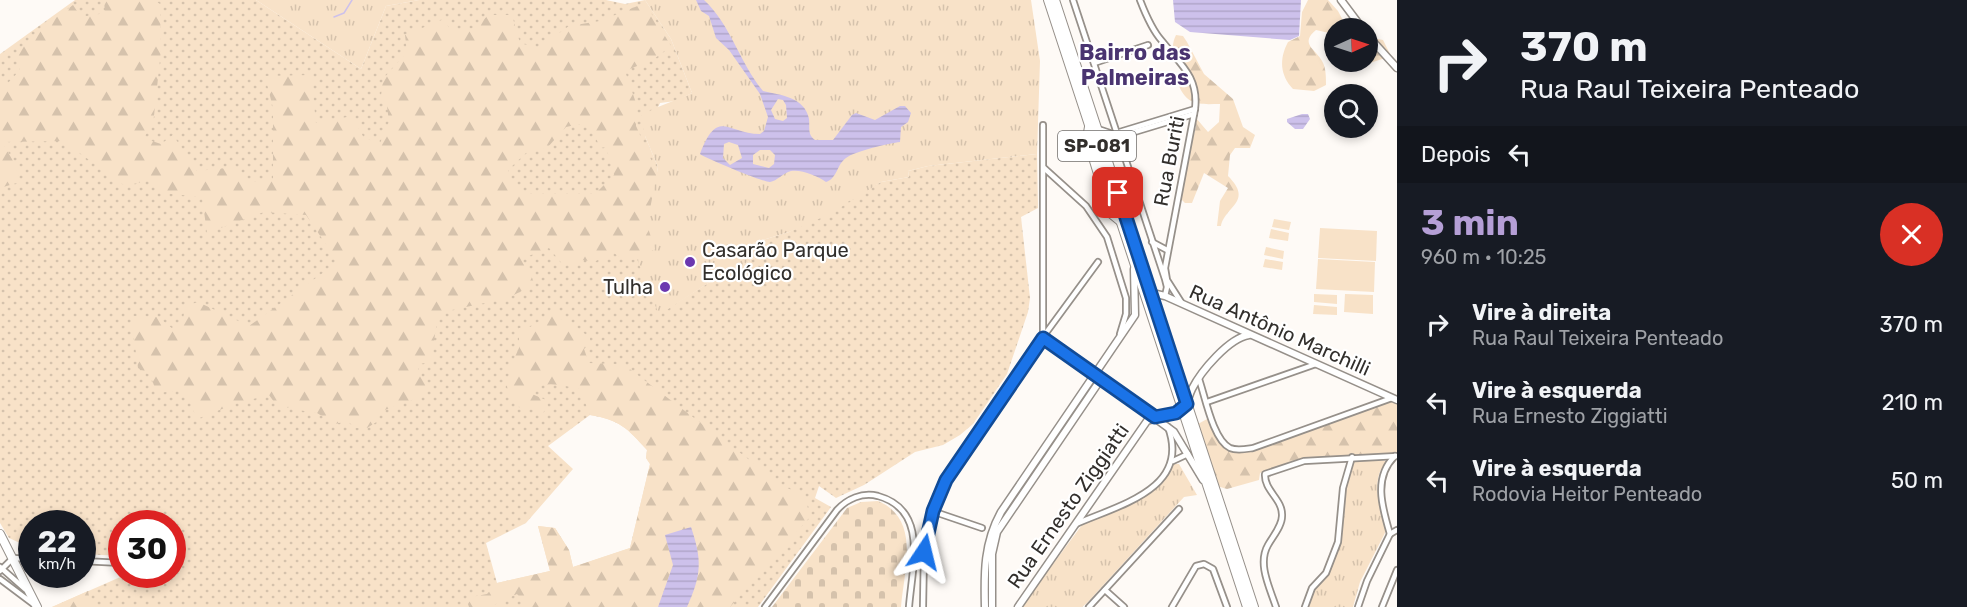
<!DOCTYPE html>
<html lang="pt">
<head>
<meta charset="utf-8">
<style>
  :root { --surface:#171b24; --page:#242831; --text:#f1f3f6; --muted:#9ea1a6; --accent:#b59fd6 }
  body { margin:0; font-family:Rubik,sans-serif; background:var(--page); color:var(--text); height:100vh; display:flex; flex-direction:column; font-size:22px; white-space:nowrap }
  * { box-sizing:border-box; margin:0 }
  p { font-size:20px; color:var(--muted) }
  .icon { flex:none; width:33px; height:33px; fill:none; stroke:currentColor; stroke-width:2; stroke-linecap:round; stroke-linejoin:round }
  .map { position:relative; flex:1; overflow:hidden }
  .sheet { display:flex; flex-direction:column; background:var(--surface); width:570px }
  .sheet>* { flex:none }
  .hud { background:#171b24; color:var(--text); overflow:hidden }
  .needle { width:39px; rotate:87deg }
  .fabs { position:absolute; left:1324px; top:18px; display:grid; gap:12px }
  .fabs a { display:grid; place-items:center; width:54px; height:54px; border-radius:50%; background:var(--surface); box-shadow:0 3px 9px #0003; font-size:30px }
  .speed { position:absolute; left:18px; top:510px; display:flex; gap:12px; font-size:30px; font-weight:700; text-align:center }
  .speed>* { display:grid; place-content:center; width:78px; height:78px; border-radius:50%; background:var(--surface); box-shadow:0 3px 9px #0003; line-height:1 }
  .speed small { font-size:15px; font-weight:400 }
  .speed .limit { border:9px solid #d22; background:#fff; color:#111 }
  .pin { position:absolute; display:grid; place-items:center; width:51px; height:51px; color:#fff; margin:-26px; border-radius:12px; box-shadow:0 3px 9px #0006 }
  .me { position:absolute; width:66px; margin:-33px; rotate:10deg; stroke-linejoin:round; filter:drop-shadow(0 0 4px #0008) }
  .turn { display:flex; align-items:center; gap:21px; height:126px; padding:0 24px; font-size:27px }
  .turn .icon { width:78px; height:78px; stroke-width:2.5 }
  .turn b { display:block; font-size:42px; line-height:51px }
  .then { display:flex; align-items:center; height:57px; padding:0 24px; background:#0003; gap:12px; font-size:22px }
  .round { display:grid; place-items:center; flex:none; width:63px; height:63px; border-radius:32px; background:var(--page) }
  .overview { display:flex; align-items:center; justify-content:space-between; height:102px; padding:0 24px }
  h1 { font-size:36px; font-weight:700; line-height:45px; color:var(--accent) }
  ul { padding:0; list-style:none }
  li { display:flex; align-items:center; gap:18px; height:78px; padding:0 24px }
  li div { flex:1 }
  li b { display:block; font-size:22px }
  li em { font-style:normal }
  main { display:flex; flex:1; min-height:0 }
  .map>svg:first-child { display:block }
</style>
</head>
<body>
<main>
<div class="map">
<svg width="1397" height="607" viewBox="0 0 1397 607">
  <defs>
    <pattern id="grass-dots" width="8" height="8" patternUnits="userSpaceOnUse" patternTransform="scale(1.5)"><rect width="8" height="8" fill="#f8e2c8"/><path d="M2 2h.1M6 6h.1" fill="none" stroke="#d5c2ac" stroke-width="1.8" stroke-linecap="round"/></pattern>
    <pattern id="forest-firs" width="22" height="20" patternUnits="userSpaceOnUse" patternTransform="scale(1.5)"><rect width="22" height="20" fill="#f8e2c8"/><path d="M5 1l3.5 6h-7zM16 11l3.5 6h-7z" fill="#d5c2ac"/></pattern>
    <pattern id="cemetery-stones" width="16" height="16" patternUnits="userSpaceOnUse" patternTransform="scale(1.5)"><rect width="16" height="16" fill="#f8e2c8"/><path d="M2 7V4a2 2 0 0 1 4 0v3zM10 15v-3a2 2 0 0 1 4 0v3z" fill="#d5c2ac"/></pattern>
    <pattern id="park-tufts" width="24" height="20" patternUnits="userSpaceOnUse" patternTransform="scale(1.5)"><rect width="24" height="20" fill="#f8e2c8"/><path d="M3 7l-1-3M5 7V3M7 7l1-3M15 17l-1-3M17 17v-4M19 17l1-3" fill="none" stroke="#d5c2ac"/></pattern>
    <pattern id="water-rules" width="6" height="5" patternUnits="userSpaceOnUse" patternTransform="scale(1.5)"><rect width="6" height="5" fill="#cdc1eb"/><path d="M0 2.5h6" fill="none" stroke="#b0a6ca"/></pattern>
  </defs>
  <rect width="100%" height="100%" fill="#fefaf6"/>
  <!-- grass -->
  <path fill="url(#grass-dots)" fill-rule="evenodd" d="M75 0H256L361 69 386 6 419 0H606L625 4 645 0 671 39 692 93 676 101 660 103 645 136 658 167 647 225 655 249 659 314 713 280 757 257 753 243 789 232 881 182 909 177 908 171 928 166 1037 154 1038 208 1021 217 1030 298 1028 312 1007 374 973 424 960 435 943 445 915 452 864 485 836 498 819 486 815 498 831 507 758 607H52L125 575 172 574V524H122L121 556 83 554 82 524H32L31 548 9 538 0 523V54ZM590 415C620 420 627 428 647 450L646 458 650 464 630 548 573 567 569 550 555 528 538 526 550 571 497 583 486 543 526 523 573 469 548 446Z"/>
  <!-- forest -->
  <g fill="url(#forest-firs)" fill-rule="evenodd">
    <path d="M104 0H154L160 4 161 50 153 125 143 138 161 144 173 135 197 171 236 167 250 182 273 180V108L265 76 311 75 316 123 352 116 364 138 380 143 389 122 387 106 381 96 383 79 407 52 405 35 444 19 451 31 476 28 488 15H512L520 43 538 48 569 26 600 21 645 3 671 46 654 59 625 71 636 103V126L658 175 655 249 637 259 624 261 613 252 594 262 583 260 564 266 549 248 521 259 535 284 508 298 438 313 432 356 429 362 420 364 418 369 422 378 426 381 427 389 418 398 379 412 378 421 367 428H356L347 421 335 424 317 413 298 410 293 406 280 410 269 395 237 403 197 419 185 390 157 393 150 375 138 368 131 316 158 317 173 329 183 320 185 306 198 302 249 326 338 262 306 215 264 212 207 233 202 197 162 193 150 180 125 186 63 141 2 142 15 163 20 182 0 188V83L7 84 20 70 16 53 38 31 73 5 81 17 105 13ZM580 124 592 128 600 148 606 147 614 175 595 194H525L513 183 508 170 526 153 547 148 566 127Z"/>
    <path d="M1308 0H1328L1338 11 1347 28H1335V47L1329 33 1316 30C1299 44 1316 49 1322 61 1326 67 1326 77 1326 85L1314 91 1293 89C1280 75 1279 59 1288 42L1300 36 1302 12Z"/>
    <path d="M1176 35 1183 36 1187 42 1204 74 1233 99 1243 127 1255 135 1250 148H1235L1230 155 1228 176C1254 202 1225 206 1221 226H1217L1220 201 1228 188 1204 173 1192 203H1185L1179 197 1196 126V118L1208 132 1219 122 1220 104C1202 104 1188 107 1179 86L1186 78C1177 64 1168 51 1176 35Z"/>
    <path d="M1368 37 1383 40 1391 56 1370 63 1352 62H1368Z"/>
    <path d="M559 309 560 319 569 321 590 338V344L584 349 589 363 615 364 627 367 785 487 805 496 810 517 730 607H687L695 590 665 535 673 565 658 607H528L517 594 490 607H469L466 598 487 594 497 583 550 571 538 526 555 528 569 550 573 567 630 548 650 464 646 458 647 450C627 428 620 420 590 415L580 389C565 386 547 380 533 389L532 394 546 400 548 407 541 415 535 410 518 407 507 387 510 368 519 348V328L530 327Z"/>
    <path d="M1392 401 1397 404V453L1303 458 1260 473 1259 480 1227 489 1217 486 1198 424 1207 419C1220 444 1221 454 1252 451Z"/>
    <path d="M88 591 91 607H52Z"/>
  </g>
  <!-- cemetery -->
  <path fill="url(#cemetery-stones)" d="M878 501C921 519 904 570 901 607H772L847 508 861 502Z"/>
  <!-- park -->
  <g fill="url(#park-tufts)">
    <path d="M256 0H419L386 6 361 69Z"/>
    <path d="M645 0H1031L1040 61 1037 154 928 166 908 171 909 177 881 182 830 214 789 232 753 243 757 257 713 280 659 315 637 259 655 249 647 225 658 167 645 136 641 116C658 105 674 102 692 93L671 39Z"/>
    <path d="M1354 459 1387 461C1369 479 1381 510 1386 531L1360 582 1353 607H1306L1313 588 1326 574 1339 543 1345 486Z"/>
    <path d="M1174 464H1179L1197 495 1184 497 1087 603 1082 607H1021L1082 525 1158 487Z"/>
  </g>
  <!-- pitch -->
  <g fill="#f8e2c8">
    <path d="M1274 219 1291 222 1289 230 1272 227Z"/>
    <path d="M1320 228 1377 231 1376 261 1318 258Z"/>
    <path d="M1271 229 1289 233 1288 241 1269 238Z"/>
    <path d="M1266 247 1284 251 1283 259 1264 255Z"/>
    <path d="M1265 259 1283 262 1282 270 1263 267Z"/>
    <path d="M1318 259 1375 262 1374 292 1316 289Z"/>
    <path d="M1314 294 1337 295V304L1314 302Z"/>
    <path d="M1345 294 1373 295V314L1344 312Z"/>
    <path d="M1314 305 1337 307V315L1313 314Z"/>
  </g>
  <!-- water -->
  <g fill="url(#water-rules)" fill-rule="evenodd">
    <path d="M696 0H704C731 25 739 62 763 91 780 95 805 97 809 119 810 127 807 134 815 140H833L852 115 856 113 875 120 900 106H905L911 113 908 122 901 127 900 142C890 143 855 151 846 158 837 164 837 179 826 182 818 176 801 169 791 171 783 173 777 181 770 182 765 183 703 157 700 154 718 107 727 134 760 134L764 131 768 117 760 94 729 50 716 38 709 16 701 11ZM778 99 783 100 786 105 787 118 783 121 775 119 771 110ZM729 142 738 145 742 158 730 165 723 158 724 144ZM760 150H770L775 155 774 164 769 168 753 164V155Z"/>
    <path d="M1173 0H1301L1299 36 1290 40 1190 32 1175 22Z"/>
    <path d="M1302 114H1308L1310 119 1303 129H1295L1287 122V119Z"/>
    <path d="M691 527C702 560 702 574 687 607H658L673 565 665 535Z"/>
  </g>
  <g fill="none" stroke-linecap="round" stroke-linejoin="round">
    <!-- stream -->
    <path stroke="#cdc1eb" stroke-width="1.5" d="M334 17 344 13 352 0"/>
    <defs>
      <g id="minor">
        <path d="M1073 0 1165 279 1167 287 1165 296"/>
        <path d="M1140 0C1145 13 1152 30 1162 41 1180 64 1199 77 1195 109L1165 268 1167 280 1181 302"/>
        <path d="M1094 63 1148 45"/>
        <path d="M1043 125V337L1096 375"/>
        <path d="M1098 129 1113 134 1195 109"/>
        <path d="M1106 152 1112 141 1118 137 1194 114"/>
        <path d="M1044 168 1086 206 1107 237 1126 298V314L1120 334"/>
        <path d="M1152 242 1167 250"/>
        <path d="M1199 379C1205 396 1213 440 1230 448 1237 451 1246 449 1253 448L1392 398"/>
        <path d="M1207 402 1316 364"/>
        <path d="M1173 461 1188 454"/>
        <path d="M932 511 982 528"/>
        <path d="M1076 524C1119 505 1191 489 1168 427"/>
        <path d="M1390 534C1382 507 1373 477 1395 456"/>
        <path d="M82 561 122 563"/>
        <path d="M0 567 25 589"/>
        <path d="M0 571 13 558 32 559"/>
        <path d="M0 579 36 606"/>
        <path d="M1105 590 1124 607"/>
        <path d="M765 607 837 510C847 499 862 492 878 496 929 510 912 567 909 607"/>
        <path d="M923 607 924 552 928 528 939 495 1043 337 1098 262"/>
        <path d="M1089 607 1179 509"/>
        <path d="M1172 607 1196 566 1204 564 1213 569 1227 607"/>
        <path d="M1276 607C1270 588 1257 564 1268 545 1273 536 1282 526 1282 516 1283 499 1264 491 1265 474L1304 461 1397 456"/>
        <path d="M1305 607 1312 588 1326 573 1338 542 1343 488 1352 457"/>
        <path d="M1358 607 1367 581 1390 534 1397 530"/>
        <path d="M1382 607 1397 570"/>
      </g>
      <g id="tertiary">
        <path d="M1341 0 1362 28"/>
        <path d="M1368 36 1397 68"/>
        <path d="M1148 292 1165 296 1397 400"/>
        <path d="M1099 377 1174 432 1203 480"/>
        <path d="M985 607C984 572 984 543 1001 512L1135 315 1134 269"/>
        <path d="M992 607V554L997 532 1101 379"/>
        <path d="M1018 607 1147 421 1182 410C1188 404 1188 397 1192 389 1201 371 1229 338 1249 335"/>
      </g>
      <g id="primary">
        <path d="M1048 0 1247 607"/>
        <path d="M1055 0 1254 607"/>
        <path d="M1089 127 1087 138 1110 213 1121 222"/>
        <path d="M0 534 37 607"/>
      </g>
    </defs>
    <!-- minor casing -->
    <use href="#minor" stroke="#96908a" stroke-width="8"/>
    <!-- tertiary casing -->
    <use href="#tertiary" stroke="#96908a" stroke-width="9"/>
    <!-- primary casing -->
    <use href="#primary" stroke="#96908a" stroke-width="10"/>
    <!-- minor -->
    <use href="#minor" stroke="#fff" stroke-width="4.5"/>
    <!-- tertiary -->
    <use href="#tertiary" stroke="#fff" stroke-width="6"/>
    <!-- primary -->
    <use href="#primary" stroke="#fff" stroke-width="8"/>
  </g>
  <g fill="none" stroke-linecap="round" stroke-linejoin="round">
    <defs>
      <path id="route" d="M924 552 933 511 946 480 1043 338 1155 417 1176 413 1187 404 1118 193"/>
    </defs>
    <!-- route casing -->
    <use href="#route" stroke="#114b97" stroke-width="15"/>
    <!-- route -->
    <use href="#route" stroke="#1a73e8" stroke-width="10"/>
  </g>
  <!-- markers -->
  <g fill="#6b38b0" stroke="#fff" stroke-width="2">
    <circle cx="690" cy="262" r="6"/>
    <circle cx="665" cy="287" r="6"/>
  </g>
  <g text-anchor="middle" stroke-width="4.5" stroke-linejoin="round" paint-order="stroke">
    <!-- shield labels -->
    <rect fill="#fff" stroke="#706d6b" stroke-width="1.5" x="1058" y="131" width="78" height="30" rx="4.5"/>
    <g font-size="18" font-weight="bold" fill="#322f2c">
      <text x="1097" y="152">SP-081</text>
    </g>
    <!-- street labels -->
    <g font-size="20" fill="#322f2c" stroke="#fff">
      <text transform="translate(1169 161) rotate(-79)" y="7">Rua Buriti</text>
      <text transform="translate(1280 330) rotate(24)" y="7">Rua Antônio Marchilli</text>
      <text transform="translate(1068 506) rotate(-55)" y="7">Rua Ernesto Ziggiatti</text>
    </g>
    <!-- poi labels -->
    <g font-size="20" fill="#322f2c" stroke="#fff" text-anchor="start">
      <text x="702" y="257">Casarão Parque<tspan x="702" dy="23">Ecológico</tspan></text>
      <text x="653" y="294" text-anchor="end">Tulha</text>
    </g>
    <!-- quarter labels -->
    <g font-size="22" font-weight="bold" fill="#4a3470" stroke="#fff">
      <text x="1135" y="60">Bairro das<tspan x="1135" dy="25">Palmeiras</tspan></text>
    </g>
  </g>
</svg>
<div class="fabs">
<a><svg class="needle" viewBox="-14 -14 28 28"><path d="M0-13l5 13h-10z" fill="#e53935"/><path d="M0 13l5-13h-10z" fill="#9ea1a6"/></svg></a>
<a><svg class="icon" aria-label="search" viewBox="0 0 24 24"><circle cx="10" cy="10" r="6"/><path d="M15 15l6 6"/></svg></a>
</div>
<div class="speed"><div>22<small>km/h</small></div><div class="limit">30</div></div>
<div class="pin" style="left:1118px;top:193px;background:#d93025"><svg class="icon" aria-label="arrive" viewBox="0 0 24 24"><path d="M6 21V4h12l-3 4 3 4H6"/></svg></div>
<svg class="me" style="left:924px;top:552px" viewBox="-20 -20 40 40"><path d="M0-17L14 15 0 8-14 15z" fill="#1a73e8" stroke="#fff" stroke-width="4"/></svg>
</div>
<section class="sheet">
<div class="hud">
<div class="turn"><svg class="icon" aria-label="right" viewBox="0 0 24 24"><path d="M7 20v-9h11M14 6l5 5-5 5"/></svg><div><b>370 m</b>Rua Raul Teixeira Penteado</div></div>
<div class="then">Depois<svg class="icon" aria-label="left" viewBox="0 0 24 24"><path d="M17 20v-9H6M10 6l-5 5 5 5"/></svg></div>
</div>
<div class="overview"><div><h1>3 min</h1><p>960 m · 10:25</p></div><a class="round" style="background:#d93025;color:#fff"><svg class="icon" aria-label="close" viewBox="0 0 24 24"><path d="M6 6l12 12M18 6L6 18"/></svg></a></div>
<ul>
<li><svg class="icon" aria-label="right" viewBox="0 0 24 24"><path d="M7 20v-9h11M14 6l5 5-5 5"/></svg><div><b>Vire à direita</b><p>Rua Raul Teixeira Penteado</p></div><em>370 m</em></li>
<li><svg class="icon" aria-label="left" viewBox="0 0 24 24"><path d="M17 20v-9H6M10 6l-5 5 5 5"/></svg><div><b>Vire à esquerda</b><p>Rua Ernesto Ziggiatti</p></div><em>210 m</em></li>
<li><svg class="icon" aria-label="left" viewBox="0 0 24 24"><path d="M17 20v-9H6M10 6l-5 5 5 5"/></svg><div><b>Vire à esquerda</b><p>Rodovia Heitor Penteado</p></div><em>50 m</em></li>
</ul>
</section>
</main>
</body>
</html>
